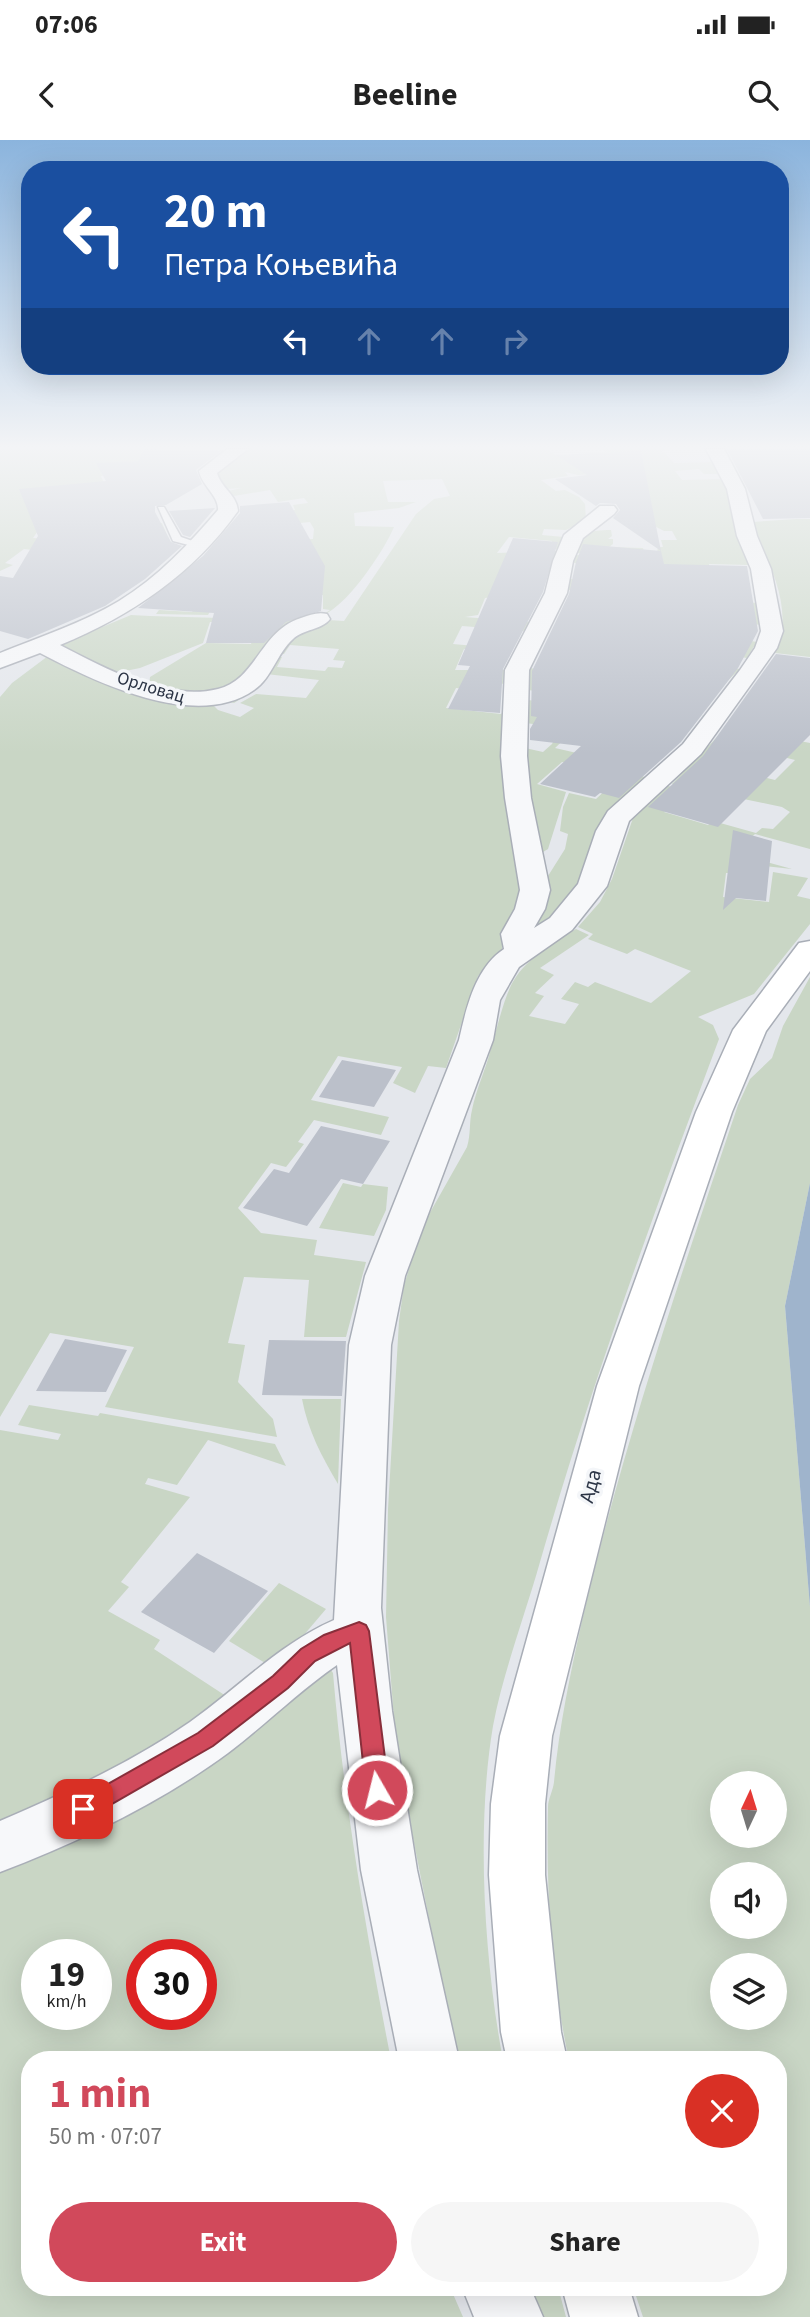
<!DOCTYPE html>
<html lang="en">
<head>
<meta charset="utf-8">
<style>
  :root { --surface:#fff; --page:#f6f6f6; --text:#222; --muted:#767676; --accent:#d1495b }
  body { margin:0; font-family:"Source Sans 3",sans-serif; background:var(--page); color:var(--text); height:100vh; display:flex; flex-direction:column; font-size:26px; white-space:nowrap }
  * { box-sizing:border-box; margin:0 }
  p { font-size:23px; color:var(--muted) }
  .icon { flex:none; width:38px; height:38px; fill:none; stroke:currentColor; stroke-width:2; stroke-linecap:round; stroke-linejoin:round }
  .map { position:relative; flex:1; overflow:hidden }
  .sheet { position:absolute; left:21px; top:1911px; width:766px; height:245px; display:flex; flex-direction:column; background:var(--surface); border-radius:28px; box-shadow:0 7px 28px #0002 }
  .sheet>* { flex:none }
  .top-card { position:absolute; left:21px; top:21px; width:768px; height:214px; border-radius:28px; box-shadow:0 7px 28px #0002; background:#1a4fa0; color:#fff; overflow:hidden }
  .needle { width:46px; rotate:4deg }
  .fabs { position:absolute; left:710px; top:1631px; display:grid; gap:14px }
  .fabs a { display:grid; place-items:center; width:77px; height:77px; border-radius:50%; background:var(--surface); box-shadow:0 7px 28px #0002; font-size:35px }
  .speed { position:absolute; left:21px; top:1799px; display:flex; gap:14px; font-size:35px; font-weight:700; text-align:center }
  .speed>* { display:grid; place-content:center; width:91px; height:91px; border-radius:50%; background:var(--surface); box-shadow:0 7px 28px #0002; line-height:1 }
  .speed small { font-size:18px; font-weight:400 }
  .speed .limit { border:10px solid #d22; background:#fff; color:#111 }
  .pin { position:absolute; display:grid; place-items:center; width:60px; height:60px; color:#fff; margin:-30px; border-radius:14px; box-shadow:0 4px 10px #0006 }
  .me { position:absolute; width:77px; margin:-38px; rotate:352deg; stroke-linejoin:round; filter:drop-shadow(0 0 5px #0008) }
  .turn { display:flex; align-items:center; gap:24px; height:147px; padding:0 28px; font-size:32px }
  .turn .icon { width:91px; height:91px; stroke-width:2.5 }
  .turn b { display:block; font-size:49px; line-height:60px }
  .lanes { display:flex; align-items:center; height:66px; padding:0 28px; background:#0003; justify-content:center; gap:35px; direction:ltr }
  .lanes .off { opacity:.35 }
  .round { display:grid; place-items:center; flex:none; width:74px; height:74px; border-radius:37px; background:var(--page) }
  .head { display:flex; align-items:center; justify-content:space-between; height:119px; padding:0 28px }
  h1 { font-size:42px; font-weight:700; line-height:52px; color:var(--accent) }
  .cta { display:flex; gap:14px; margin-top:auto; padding:14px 28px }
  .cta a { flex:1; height:80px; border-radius:42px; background:var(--accent); color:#fff; font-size:28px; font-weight:700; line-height:80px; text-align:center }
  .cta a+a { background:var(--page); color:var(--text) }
  .status { display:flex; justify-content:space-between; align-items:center; height:49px; padding:0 35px; background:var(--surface); direction:ltr }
  .status svg { height:19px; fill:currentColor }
  header { display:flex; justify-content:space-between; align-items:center; height:91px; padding:0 28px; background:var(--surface); font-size:32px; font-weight:700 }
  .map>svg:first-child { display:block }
</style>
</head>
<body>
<div class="status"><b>07:06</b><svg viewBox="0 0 49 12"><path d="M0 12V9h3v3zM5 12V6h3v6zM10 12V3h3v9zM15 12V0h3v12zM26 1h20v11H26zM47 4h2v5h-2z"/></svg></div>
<header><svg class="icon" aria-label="back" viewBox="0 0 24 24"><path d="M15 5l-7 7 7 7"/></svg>Beeline<svg class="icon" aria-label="search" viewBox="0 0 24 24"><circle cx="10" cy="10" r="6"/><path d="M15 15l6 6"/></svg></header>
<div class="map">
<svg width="810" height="2177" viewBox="0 0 810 2177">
  <rect width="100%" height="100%" fill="#e4e7ec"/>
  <!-- green -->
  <g fill="#c9d6c5" fill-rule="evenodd">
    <path d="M0 309H144L142 315 197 327 195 335 157 320 124 322 128 333 101 336 105 346 155 372 42 385 33 398C76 402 119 385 162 383L167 395 151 394 70 414 24 409 5 423 13 425 0 431Z"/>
    <path d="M248 309H545C562 320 587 326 606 312L601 309H672L663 311 674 323 716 322 722 334H704L699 329 675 331 682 340 724 339 736 391 749 425 709 424 716 461 758 463 761 485 715 479 704 493 757 502 747 518 721 514 663 517 740 529 721 547 659 566 705 576 528 550 529 528 552 531 595 451 566 450 568 439 628 440 572 422 574 415 652 416 573 413C583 393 588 390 611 390L612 396 608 399H613V404L609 407 643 408 645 413H657L658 407H663L661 400H677L672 391H664L641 379 625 332 578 335 565 332 568 336 541 340 556 351 565 350 579 357 585 364 586 380 566 390 544 389 542 395 564 397 558 409 550 408 552 401 509 397 497 413 558 411 556 415 525 414 493 457 485 458 478 475 465 477 529 482 525 491 462 486 453 504 486 507 485 510 464 509 455 530H507V544L487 543 485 551 456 548 446 568 501 574 506 570 524 748 502 801V810L478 836 446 928 428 926 415 953 393 943 402 927 338 916 311 960 389 977 381 995 314 980 298 1002 304 1004 286 1027 271 1023 238 1068 261 1093 317 1100 314 1115 366 1122 346 1197H304L309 1140 244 1137 228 1203 245 1205 238 1242 273 1279 277 1297 105 1267 134 1207 50 1193 0 1277V557L12 543 48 516 185 562 214 566 218 570 240 577 254 568 240 563 256 554 306 558 319 540 266 534 253 551 234 563 227 561 275 516 282 517 277 527 325 531 328 527 342 528 345 521 333 520 339 509 290 505 284 514H277L292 494 328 480 344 481 416 374 434 359 450 356 442 339 383 341 388 362H416L399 368 354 373 355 386 394 387C384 411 346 468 321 476L330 470 323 469V455H279L212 468 208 475 156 474 159 470 192 472 208 451 283 400 313 399 314 389 310 382 280 385 238 375 295 370 293 365 308 363 304 358 278 362 270 350 234 356 228 351 242 348 226 349 214 332Z"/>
    <path d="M796 379H810V517L775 513C796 468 768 425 753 382Z"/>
    <path d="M131 475 150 476 259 479 258 482H210L203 503 140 528 120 532 105 529 59 505Z"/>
    <path d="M286 478 306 479 246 538 203 556 149 546 150 537 206 503 251 504 256 485H283Z"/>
    <path d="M527 560 549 562 574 590 555 608 590 616 579 626 562 622 537 644 566 652 548 709 543 712 530 659 525 608 543 612 552 604 561 588 526 583Z"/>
    <path d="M721 593 718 626 775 640 795 620 744 607 780 597 810 603V709L755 694 733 713 792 729 735 723 733 733H726L723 757 769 762 773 732 808 738 797 756 810 759V784L754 854 698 877 713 885 719 899C654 1072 591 1245 540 1422 525 1475 503 1533 493 1586 476 1687 484 1819 503 1920H457L397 1617 386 1477 388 1369 399 1181 404 1145 423 1085 467 1007C471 994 469 982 472 970 476 950 485 931 490 912 512 836 506 833 576 789L589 795 540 828 554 835 535 853 544 856 529 876 565 884 579 864 561 859 575 842 588 847 595 842 651 863 691 831 635 809 627 814 588 799 593 794 578 787 600 762 612 739 633 678 668 646 689 651 664 672 708 685 713 681 756 693 762 688 773 689 790 672 782 667 672 644Z"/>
    <path d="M625 632 645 637 603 678 580 741 551 776 533 788 546 757 548 736 565 709 568 694 560 691 563 667 569 653 596 659Z"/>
    <path d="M810 837V1043L785 1166 810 1467V2177H643L633 2147H779V1920H569C551 1838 546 1751 548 1667 548 1659 553 1651 554 1642 559 1587 570 1535 582 1481 623 1305 681 1135 738 965L750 939 772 918 783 886ZM723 1643H775V1696H723ZM723 1734H775V1787H723ZM723 1825H775V1878H723Z"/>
    <path d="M343 1043 361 1047 363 1044 388 1047 386 1070 374 1096 319 1088Z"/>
    <path d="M302 1259H341L338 1344C322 1317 308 1291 302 1259Z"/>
    <path d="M29 1265 98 1276 100 1273 275 1304 286 1326 208 1300 177 1345 148 1338 145 1344 190 1357 121 1442 129 1447 108 1471 160 1500 154 1509 226 1556V1565L0 1693V1290L58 1300 61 1294 18 1285Z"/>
    <path d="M279 1443 326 1469 275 1529 229 1501Z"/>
    <path d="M328 1526 333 1533C344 1663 366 1792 391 1920H30V2147H450L463 2177H0V1717ZM37 1815H96V1874H37ZM142 1815H201V1874H142Z"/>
    <path d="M529 2147H558L566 2177H543Z"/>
  </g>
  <!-- water -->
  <path fill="#9fb4cc" d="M810 1043V1467L785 1166Z"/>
  <!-- building -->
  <g fill="#bbc0ca">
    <path d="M145 309 221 311 196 330 202 344 166 365 155 366V372L171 402 182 406 145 439 105 466 28 499 0 491V436L13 438 38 396 19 349 106 341 96 323 138 321Z"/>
    <path d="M727 309H810V378L763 379Z"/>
    <path d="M641 311 661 411 613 378 620 370 616 364 600 363 596 366 555 339 587 335 556 315Z"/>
    <path d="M289 362 325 426 321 471 286 482 264 503H206L214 473 138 468 203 416 240 373V366Z"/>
    <path d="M215 368 190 397 183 395 169 371Z"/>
    <path d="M513 398 558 402 543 452 503 529 500 573 448 569 470 526 458 525Z"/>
    <path d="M583 404 661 411 664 424 747 426 758 491 738 528 681 602 619 658 600 653 595 657 540 644 581 606 530 600V589L537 577 531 576 532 531 569 454 576 422Z"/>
    <path d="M776 514 810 518V595L718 687 648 667 703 616Z"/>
    <path d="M733 690 772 701 766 761 736 758 723 770Z"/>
    <path d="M342 920 396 930 374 967 319 957Z"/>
    <path d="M321 986 390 1001 363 1044 341 1039 307 1086 243 1068 274 1029 289 1033Z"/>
    <path d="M65 1199 127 1210 106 1252 36 1251Z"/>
    <path d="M269 1200 346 1201 342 1256 262 1255Z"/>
    <path d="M197 1413 268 1451 214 1513 141 1472Z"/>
  </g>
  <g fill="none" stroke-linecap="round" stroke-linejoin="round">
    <defs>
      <path id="lane" d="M158 367H164L181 397 204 405V409L173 401Z"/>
      <g id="street">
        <path d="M227 309H248L217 333C221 348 237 355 238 371 193 434 131 476 60 505 104 528 167 562 218 549 257 539 260 491 301 478 310 475 317 472 327 474L330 479C322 490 303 489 293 499 277 513 272 538 254 550 196 591 95 542 40 513L0 528V513C40 497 82 483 119 461 158 437 189 404 218 370 219 356 202 346 199 331Z"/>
        <path d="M706 309H724L745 349 757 396 771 429 783 491 777 508 701 614 629 681 607 746 572 790 519 827 500 860 493 900 405 1136 391 1205 381 1468 392 1571 417 1730 459 1920H399L361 1730 337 1525C298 1552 265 1585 228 1613 160 1663 79 1702 0 1732V1681C65 1653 131 1623 190 1582 238 1548 279 1504 334 1480L349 1205 365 1136 459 900C466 869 475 828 504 809L501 794 515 769 520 750 505 658 501 616 505 530 545 453 553 421 564 395 600 366H614L617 370 614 374 583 398 573 421 567 453 529 530 527 616 531 658 550 750 545 769 534 788 550 778 578 744 596 691 608 671 683 604 740 530 755 508 761 491 751 429 737 396 727 349Z"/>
        <path d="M462 2147H530L543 2177H474Z"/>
      </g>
      <g id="secondary">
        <path d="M810 801V831L766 891 732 972 639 1246 552 1596 545 1664V1735L561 1892 567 1920H507L501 1892 489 1735 491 1664 500 1596 597 1246 696 972 733 890 799 803Z"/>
        <path d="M562 2147H629L638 2177H570Z"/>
      </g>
    </defs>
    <!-- lane casing -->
    <use href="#lane" stroke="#a9aeb7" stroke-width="3"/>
    <!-- street casing -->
    <use href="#street" stroke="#a9aeb7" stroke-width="3"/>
    <!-- secondary casing -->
    <use href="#secondary" stroke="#a9aeb7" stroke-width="3"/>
    <!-- lane -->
    <use href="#lane" fill="#f7f8fa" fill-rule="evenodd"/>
    <!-- street -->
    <use href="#street" fill="#f7f8fa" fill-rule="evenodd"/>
    <!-- secondary -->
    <use href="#secondary" fill="#fff" fill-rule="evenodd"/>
  </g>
  <!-- sky -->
  <linearGradient id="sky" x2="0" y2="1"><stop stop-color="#8bb4dd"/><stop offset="0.5" stop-color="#f3f4f6"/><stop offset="1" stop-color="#f3f4f6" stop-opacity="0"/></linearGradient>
  <rect width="810" height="614" fill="url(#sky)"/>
  <!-- route -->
  <path fill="#d1495b" stroke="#882f3b" stroke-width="2" d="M359 1482 366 1485 369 1491 389 1650 385 1657 377 1660 370 1657 366 1650 350 1503 315 1521 288 1548 213 1606 91 1676 83 1679 76 1676 72 1669 76 1662 198 1593 273 1536 301 1509 324 1495Z"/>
  <g text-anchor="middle" stroke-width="7" stroke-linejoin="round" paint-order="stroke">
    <!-- far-street labels -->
    <g font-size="18" fill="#2b3445" stroke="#f4f6f9">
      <text transform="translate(151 547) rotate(17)" y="6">Орловац</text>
    </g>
    <!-- street labels -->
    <g font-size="21" fill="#2b3445" stroke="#f4f6f9">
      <text transform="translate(590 1346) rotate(-75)" y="7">Ада</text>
    </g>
  </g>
</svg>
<div class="fabs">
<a><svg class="needle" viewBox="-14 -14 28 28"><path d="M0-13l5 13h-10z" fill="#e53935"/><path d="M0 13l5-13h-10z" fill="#767676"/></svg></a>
<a><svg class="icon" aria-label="sound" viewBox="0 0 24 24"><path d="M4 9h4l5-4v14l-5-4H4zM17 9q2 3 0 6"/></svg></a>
<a><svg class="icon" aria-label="layers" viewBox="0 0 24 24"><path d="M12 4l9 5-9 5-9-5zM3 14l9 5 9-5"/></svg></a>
</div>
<div class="speed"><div>19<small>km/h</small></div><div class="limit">30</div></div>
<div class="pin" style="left:83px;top:1669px;background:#d93025"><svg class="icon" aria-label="arrive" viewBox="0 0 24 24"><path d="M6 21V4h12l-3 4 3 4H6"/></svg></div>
<svg class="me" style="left:377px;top:1650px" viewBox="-20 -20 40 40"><circle r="17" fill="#d1495b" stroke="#fff" stroke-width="3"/><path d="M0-11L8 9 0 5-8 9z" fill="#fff"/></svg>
<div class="top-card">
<div class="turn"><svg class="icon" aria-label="left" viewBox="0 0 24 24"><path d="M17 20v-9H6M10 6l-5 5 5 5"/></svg><div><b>20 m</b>Петра Коњевића</div></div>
<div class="lanes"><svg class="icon" aria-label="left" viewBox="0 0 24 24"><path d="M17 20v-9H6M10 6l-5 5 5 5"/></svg><svg class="icon off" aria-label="ahead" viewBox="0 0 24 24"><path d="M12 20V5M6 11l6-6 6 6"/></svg><svg class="icon off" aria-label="ahead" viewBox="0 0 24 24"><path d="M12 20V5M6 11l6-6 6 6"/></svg><svg class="icon off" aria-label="right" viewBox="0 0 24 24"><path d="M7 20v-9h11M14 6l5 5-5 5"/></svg></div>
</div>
<section class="sheet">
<div class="head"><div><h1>1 min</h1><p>50 m · 07:07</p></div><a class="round" style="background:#d93025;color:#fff"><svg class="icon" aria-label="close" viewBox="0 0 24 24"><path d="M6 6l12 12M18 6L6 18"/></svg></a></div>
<div class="cta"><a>Exit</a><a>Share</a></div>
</section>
</div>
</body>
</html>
